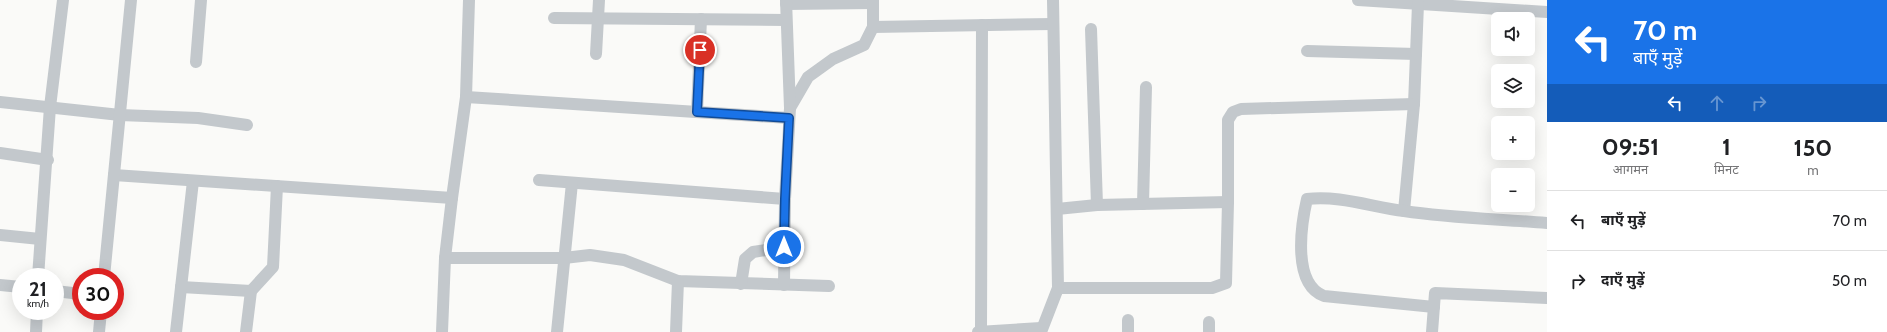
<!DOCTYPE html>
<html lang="hi">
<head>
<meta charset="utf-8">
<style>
  :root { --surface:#fff; --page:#f2f2f2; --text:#202124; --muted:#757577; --line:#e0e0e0 }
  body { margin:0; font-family:Cabin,"Noto Sans Devanagari",sans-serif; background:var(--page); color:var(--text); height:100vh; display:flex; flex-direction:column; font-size:15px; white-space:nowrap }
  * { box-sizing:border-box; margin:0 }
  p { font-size:13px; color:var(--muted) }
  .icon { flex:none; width:22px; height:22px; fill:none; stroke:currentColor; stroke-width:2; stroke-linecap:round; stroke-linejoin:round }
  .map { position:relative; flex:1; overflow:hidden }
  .panel { display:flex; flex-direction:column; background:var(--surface); width:340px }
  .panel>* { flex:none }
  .top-card { background:#1a73e8; color:#fff; overflow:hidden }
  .tools { position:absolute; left:1491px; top:12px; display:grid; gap:8px }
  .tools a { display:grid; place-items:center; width:44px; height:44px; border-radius:6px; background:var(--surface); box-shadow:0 4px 16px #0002; font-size:20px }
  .speed { position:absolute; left:12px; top:268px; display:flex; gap:8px; font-size:20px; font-weight:700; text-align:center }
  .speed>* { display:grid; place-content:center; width:52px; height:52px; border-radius:50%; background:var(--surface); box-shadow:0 4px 16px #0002; line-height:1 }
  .speed small { font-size:10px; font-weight:400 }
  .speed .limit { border:6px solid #d22; background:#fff; color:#111 }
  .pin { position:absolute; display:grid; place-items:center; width:34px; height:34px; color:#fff; margin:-17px; border:2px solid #fff; border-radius:50%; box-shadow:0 1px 4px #0007 }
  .me { position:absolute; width:44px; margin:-22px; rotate:0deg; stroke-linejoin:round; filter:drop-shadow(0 0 3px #0008) }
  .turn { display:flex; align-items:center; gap:14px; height:84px; padding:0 20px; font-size:18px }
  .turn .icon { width:52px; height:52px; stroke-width:2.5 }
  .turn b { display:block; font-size:28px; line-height:34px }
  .lanes { display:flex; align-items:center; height:38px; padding:0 20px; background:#0003; justify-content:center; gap:20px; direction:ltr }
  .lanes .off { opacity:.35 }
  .eta { display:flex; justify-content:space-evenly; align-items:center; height:68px; text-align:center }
  .eta b { font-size:24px; font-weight:700; line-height:28px }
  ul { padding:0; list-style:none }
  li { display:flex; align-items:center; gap:12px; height:60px; padding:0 20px; border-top:1px solid var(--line) }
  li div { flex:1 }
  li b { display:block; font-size:15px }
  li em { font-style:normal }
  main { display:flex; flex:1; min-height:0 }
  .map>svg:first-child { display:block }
</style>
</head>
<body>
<main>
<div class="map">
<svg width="1547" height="332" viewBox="0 0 1547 332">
  <rect width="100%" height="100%" fill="#fafaf8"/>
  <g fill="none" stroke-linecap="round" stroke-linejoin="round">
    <!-- minor -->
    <g stroke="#c3c8cc" stroke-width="12">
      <path d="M1358 0 1547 12"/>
      <path d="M786 4 873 3"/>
      <path d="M554 18 786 20"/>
      <path d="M873 27 1053 24"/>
      <path d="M1091 29 1097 205"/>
      <path d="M1307 51 1416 54"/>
      <path d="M596 54 599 0"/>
      <path d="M196 62 201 0"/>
      <path d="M466 97 789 118"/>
      <path d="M0 102 120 115 198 118 247 125"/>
      <path d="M790 108 808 77 833 59 864 45 873 27V0"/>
      <path d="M697 112 701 19"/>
      <path d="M0 153 48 160"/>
      <path d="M114 175 452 198"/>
      <path d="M539 180 785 199"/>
      <path d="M1143 204 1146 87"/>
      <path d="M1057 209 1097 205 1228 202"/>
      <path d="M1404 211 1414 104 1418 4"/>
      <path d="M0 235 40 239"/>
      <path d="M445 258H564L590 255 624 260 678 281 829 286"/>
      <path d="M38 277 50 107 63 0"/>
      <path d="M104 277 131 0"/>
      <path d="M741 284 745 259 753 252 784 247"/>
      <path d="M0 285 21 287"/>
      <path d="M784 285 785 199 790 108 786 0"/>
      <path d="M181 287 251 291"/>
      <path d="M1058 288H1212L1226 283 1228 202V120L1233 112 1241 109 1414 104"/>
      <path d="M55 291 81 294"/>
      <path d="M1434 307 1324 296C1292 284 1301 225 1307 199 1339 195 1372 207 1404 211 1451 218 1499 219 1547 223"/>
      <path d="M36 332 37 311"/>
      <path d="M99 332 101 311"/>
      <path d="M176 332 193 181"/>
      <path d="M246 332 251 291 273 267 277 186"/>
      <path d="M442 332 445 258 452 198 466 97 469 0"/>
      <path d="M557 332 572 183"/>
      <path d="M676 332 678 281"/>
      <path d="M978 332 1041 328"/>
      <path d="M981 332 982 25"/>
      <path d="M1041 332 1058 288 1053 0"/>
      <path d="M1128 332V320"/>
      <path d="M1209 332V322"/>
      <path d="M1432 332 1435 293 1547 298"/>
    </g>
  </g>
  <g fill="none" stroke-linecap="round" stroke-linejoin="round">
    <defs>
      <path id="route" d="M700 50 697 112 789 118 785 199 784 247"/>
    </defs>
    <!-- route casing -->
    <use href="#route" stroke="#114b97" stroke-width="10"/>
    <!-- route -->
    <use href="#route" stroke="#1a73e8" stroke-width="7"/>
  </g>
</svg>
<div class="tools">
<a><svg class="icon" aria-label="sound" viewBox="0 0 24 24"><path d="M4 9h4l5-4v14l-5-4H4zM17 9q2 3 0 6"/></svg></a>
<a><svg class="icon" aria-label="layers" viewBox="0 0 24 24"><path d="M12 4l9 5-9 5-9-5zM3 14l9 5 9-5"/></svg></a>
<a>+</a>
<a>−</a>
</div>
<div class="speed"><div>21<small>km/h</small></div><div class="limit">30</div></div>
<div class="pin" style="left:700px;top:50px;background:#d93025"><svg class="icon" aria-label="arrive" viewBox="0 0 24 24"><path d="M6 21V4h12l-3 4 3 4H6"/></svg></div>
<svg class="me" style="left:784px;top:247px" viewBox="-20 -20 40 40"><circle r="17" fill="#1a73e8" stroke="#fff" stroke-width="3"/><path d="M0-11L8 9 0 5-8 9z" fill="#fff"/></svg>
</div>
<section class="panel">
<div class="top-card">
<div class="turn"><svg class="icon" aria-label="left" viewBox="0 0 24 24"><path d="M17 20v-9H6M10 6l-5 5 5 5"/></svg><div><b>70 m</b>बाएँ मुड़ें</div></div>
<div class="lanes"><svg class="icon" aria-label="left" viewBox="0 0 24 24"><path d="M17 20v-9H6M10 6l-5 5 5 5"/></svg><svg class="icon off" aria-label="ahead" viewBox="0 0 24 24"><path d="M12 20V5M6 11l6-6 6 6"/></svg><svg class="icon off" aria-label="right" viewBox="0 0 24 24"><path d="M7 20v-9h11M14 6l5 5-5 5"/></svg></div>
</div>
<div class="eta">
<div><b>09:51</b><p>आगमन</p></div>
<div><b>1</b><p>मिनट</p></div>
<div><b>150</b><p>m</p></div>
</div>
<ul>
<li><svg class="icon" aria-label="left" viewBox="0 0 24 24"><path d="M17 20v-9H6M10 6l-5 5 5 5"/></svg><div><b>बाएँ मुड़ें</b></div><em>70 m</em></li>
<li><svg class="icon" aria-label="right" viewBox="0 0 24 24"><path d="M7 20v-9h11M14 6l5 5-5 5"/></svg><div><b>दाएँ मुड़ें</b></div><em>50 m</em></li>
</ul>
</section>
</main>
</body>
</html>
